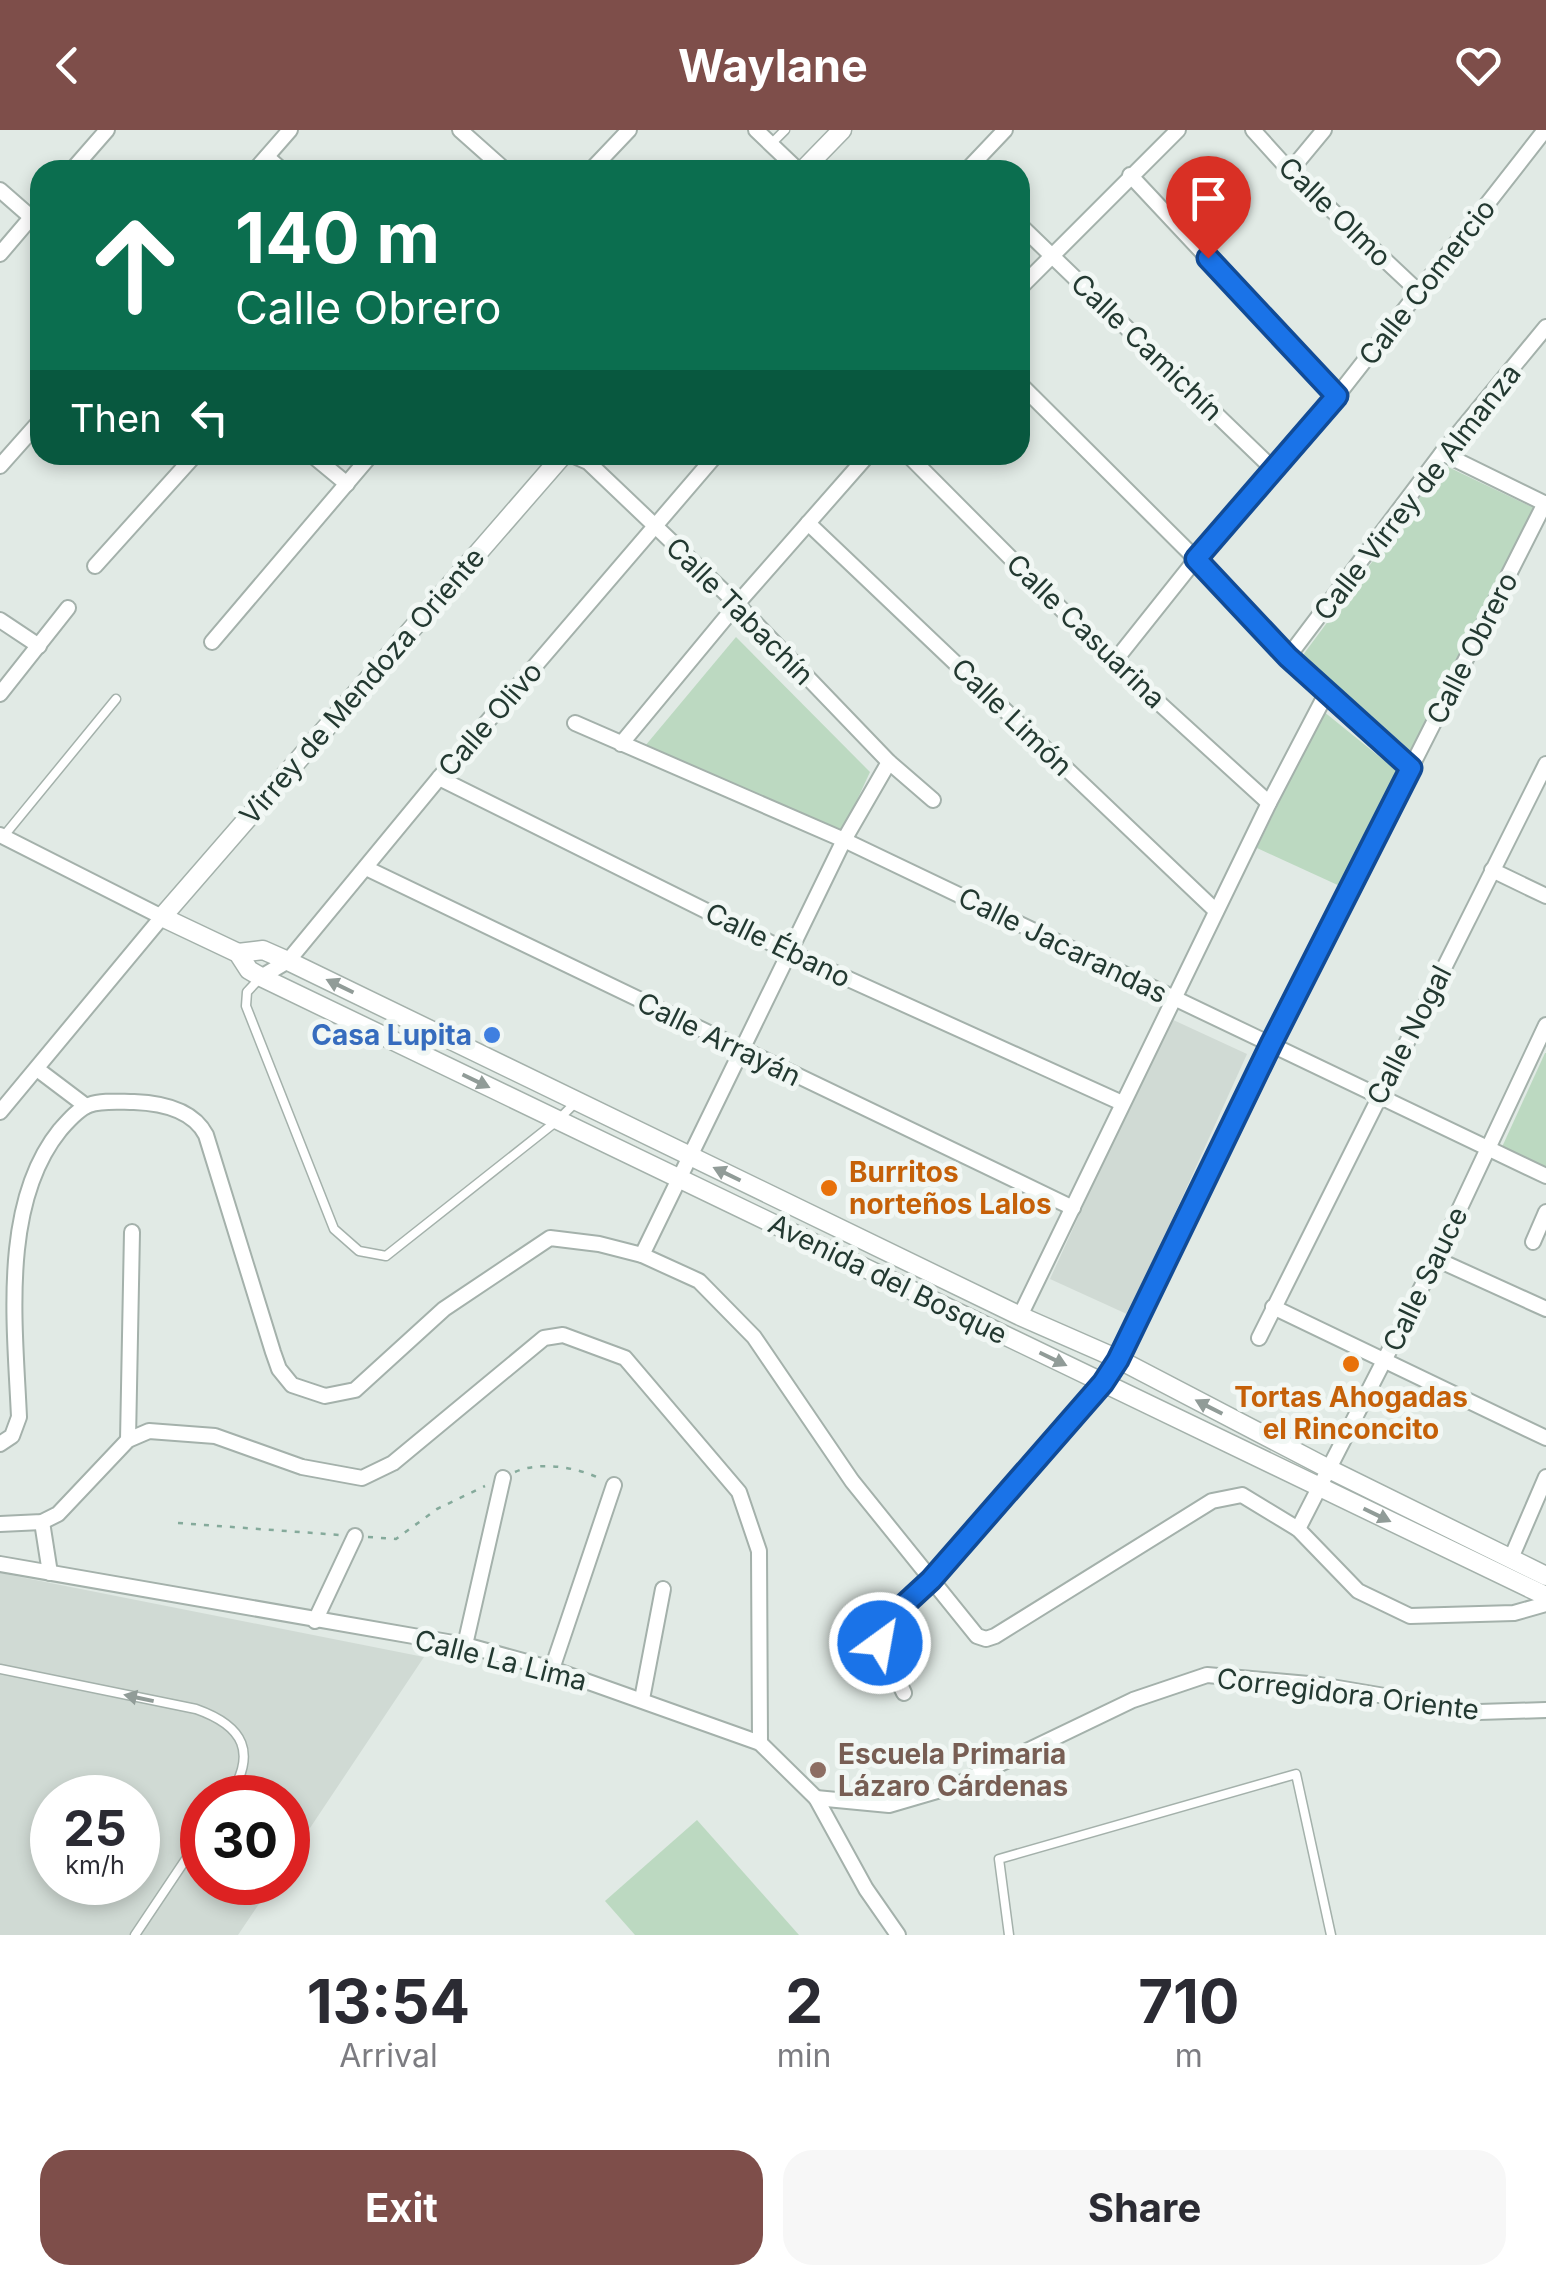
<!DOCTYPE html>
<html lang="en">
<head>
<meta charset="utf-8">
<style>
  :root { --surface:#fff; --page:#f7f7f7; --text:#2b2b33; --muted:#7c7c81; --accent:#7e4e4a }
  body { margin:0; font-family:Inter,sans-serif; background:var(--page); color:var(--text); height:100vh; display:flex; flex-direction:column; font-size:38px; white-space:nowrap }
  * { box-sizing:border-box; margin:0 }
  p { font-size:32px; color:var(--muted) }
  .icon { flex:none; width:55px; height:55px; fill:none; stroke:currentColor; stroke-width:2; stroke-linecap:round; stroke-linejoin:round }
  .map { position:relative; height:1805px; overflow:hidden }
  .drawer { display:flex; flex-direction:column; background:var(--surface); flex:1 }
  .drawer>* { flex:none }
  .banner { position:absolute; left:30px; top:30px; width:1000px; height:305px; border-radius:30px; box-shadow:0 5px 15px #0003; background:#0b6e4f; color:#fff; overflow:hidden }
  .speed { position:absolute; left:30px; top:1645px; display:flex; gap:20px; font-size:50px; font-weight:700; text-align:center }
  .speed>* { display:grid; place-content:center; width:130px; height:130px; border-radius:50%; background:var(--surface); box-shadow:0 5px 15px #0003; line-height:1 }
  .speed small { font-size:25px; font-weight:400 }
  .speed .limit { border:15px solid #d22; background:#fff; color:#111 }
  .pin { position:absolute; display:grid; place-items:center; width:85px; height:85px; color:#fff; margin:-102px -42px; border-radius:50% 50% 50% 0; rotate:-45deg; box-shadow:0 0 10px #0007 }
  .pin .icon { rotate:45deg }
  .me { position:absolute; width:110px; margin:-55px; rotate:32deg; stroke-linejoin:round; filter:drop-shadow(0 0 8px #0008) }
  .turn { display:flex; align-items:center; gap:35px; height:210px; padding:0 40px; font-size:45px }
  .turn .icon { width:130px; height:130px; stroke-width:2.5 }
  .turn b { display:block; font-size:70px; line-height:85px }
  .then { display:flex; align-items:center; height:95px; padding:0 40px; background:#0003; gap:20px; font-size:38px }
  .eta { display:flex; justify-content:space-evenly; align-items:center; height:170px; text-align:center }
  .eta b { font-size:60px; font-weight:700; line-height:70px }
  .cta { display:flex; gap:20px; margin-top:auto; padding:20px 40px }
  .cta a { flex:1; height:115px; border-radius:30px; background:var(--accent); color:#fff; font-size:40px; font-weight:700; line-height:115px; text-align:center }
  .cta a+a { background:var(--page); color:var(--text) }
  header { display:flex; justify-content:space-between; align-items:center; height:130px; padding:0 40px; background:var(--accent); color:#fff; font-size:45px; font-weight:700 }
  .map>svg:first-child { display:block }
</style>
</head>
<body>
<header><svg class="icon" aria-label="back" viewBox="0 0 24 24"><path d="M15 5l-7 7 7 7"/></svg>Waylane<svg class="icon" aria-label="heart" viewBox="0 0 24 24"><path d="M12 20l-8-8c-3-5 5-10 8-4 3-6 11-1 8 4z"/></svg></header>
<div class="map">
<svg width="1546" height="1805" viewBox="0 0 1546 1805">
  <rect width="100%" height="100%" fill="#e1eae5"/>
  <!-- built -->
  <g fill="#d0dad4" fill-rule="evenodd">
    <path d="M1169 888 1247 924 1129 1185 1050 1149Z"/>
    <path d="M0 1443 424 1527 288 1731V1668H202V1752L273 1753 238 1805H0ZM52 1668H138V1752H52Z"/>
  </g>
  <!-- green -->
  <g fill="#bcd9c1">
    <path d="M1444 335 1534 378 1413 623 1303 525Z"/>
    <path d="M736 507 870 642 840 707 645 616Z"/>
    <path d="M1323 581 1402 645 1342 757 1257 718Z"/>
    <path d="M1545 923H1546V1037L1502 1017Z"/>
    <path d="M697 1690 799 1805H635L605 1771Z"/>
  </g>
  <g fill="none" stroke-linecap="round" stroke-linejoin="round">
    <defs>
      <g id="service">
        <path d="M771 14 785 0"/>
        <path d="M3 707 116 569"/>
        <path d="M261 847 247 862 246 876 334 1099 359 1121 386 1126 558 990 577 971"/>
        <path d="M0 1539 196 1579C244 1596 258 1623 228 1668"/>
        <path d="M135 1805 202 1705"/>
        <path d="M1009 1805 999 1729 1296 1644 1331 1805"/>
      </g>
      <g id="minor">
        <path d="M460 0 505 40"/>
        <path d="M756 0 798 40"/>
        <path d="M1253 0 1290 41 1419 162"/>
        <path d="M267 27 282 40"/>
        <path d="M72 40 107 0"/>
        <path d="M255 40 290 0"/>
        <path d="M591 40 629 0"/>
        <path d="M967 40 1005 0"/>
        <path d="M1290 41 1324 0"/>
        <path d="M1130 45 1337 266"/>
        <path d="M0 60 40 95"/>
        <path d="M1020 95 1274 340"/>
        <path d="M0 124 40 77"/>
        <path d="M1020 158 1178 0"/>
        <path d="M1020 254 1196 429 1288 527 1411 638"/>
        <path d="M1442 323 1546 374"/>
        <path d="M312 325 347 354"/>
        <path d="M572 325 588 332 737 474 889 632 933 670"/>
        <path d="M908 325 1114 532 1269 673"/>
        <path d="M0 336 40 291"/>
        <path d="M808 393 1216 781"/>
        <path d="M95 436 195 325"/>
        <path d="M0 490 39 516"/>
        <path d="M212 512 371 325"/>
        <path d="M1288 527 1442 323 1546 197"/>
        <path d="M1114 532 1196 429 1337 266 1545 0"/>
        <path d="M0 564 68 478"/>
        <path d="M575 593 844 710 1546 1046"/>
        <path d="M621 614 737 474 868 325"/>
        <path d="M439 648 791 823 1122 973"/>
        <path d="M0 705 162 787 0 982"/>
        <path d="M366 738 1073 1078"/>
        <path d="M1492 740 1546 766"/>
        <path d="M261 847 288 831 439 648 716 325"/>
        <path d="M37 939 86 976"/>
        <path d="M1533 1112 1546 1082"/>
        <path d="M642 1125 844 710 889 632"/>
        <path d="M1436 1129 1546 1179"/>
        <path d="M1273 1177 1546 1308"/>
        <path d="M1020 1186 1269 673 1327 562"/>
        <path d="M1259 1208 1546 634"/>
        <path d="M128 1310 132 1102"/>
        <path d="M0 1314 12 1306 19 1287C15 1196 0 1074 60 1000 68 991 78 979 89 975 102 970 120 972 134 972 161 973 193 980 206 1005L273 1222 279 1239 292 1255 325 1266 355 1260 444 1179 550 1108 599 1114 642 1125 699 1151 754 1207 852 1351 977 1506 986 1509 995 1506 1212 1371 1242 1365 1298 1399 1358 1461 1410 1486 1514 1483 1546 1474"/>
        <path d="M42 1392 50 1443"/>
        <path d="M0 1394 42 1392 58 1384 128 1310 149 1301 215 1306 302 1337 362 1348 393 1333 544 1208 563 1205 625 1228 739 1362 759 1421 760 1613"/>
        <path d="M1298 1399 1436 1129 1546 895"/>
        <path d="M1512 1426 1546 1347"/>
        <path d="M0 1434 465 1515 552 1539 760 1613 816 1668 866 1759 898 1805"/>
        <path d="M315 1491 355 1406"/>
        <path d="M465 1515 503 1348"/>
        <path d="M552 1539 614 1355"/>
        <path d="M904 1563 880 1513 879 1499 931 1450 1103 1253 1118 1229 1271 914 1545 373"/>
        <path d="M642 1569 663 1459"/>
        <path d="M816 1668 889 1675 954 1656 1133 1570 1207 1545 1320 1555 1479 1582 1546 1580"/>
      </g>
      <g id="tertiary">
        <path d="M803 40 842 0"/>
        <path d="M563 325 162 787 238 823 249 840 261 847 1546 1466"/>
        <path d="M238 823 263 820 288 831 1020 1186 1118 1229 1329 1339 1546 1446"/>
      </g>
    </defs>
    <!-- service casing -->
    <use href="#service" stroke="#a4b1ab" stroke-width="11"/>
    <!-- minor casing -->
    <use href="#minor" stroke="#a4b1ab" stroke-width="18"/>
    <!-- tertiary casing -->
    <use href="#tertiary" stroke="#a4b1ab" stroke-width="21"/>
    <!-- path -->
    <g stroke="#85aa9b" stroke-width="2.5" stroke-dasharray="5 8" stroke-linecap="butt">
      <path d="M515 1342C540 1331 575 1337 599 1348"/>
      <path d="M178 1393 340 1405"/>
      <path d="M368 1407 396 1409 437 1379 485 1356"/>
    </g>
    <!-- service -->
    <use href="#service" stroke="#fff" stroke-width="8"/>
    <!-- minor -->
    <use href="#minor" stroke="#fff" stroke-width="14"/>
    <!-- tertiary -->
    <use href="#tertiary" stroke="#fff" stroke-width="18"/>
  </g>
  <!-- one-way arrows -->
  <defs><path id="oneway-solid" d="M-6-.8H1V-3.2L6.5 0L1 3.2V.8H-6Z" transform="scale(2.5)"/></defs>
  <g fill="#919c98">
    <use href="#oneway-solid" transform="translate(340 856) rotate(-154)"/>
    <use href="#oneway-solid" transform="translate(476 951) rotate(26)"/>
    <use href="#oneway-solid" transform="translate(727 1044) rotate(-154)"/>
    <use href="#oneway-solid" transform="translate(1053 1229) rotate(26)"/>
    <use href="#oneway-solid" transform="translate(1209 1277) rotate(-153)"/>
    <use href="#oneway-solid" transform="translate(1377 1385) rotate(26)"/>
    <use href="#oneway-solid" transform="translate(139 1568) rotate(-168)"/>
  </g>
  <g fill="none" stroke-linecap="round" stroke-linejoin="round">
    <defs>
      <path id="route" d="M880 1513 879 1498 931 1450 1103 1253 1118 1230 1271 914 1411 638 1288 527 1196 429 1337 266 1208 128"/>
    </defs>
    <!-- route casing -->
    <use href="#route" stroke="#114b97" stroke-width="25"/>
    <!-- route -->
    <use href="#route" stroke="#1a73e8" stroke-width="18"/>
  </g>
  <!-- markers -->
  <circle fill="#3f7fe0" stroke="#f1f7f4" stroke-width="4" cx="492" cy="905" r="10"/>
  <g fill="#e8710a" stroke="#f1f7f4" stroke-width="4">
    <circle cx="829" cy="1058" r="10"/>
    <circle cx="1351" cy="1234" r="10"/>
  </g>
  <circle fill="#8d6e63" stroke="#f1f7f4" stroke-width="4" cx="818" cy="1640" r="10"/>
  <g text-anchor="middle" stroke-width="10" stroke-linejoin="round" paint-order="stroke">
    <!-- street labels -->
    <g font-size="28" fill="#233931" stroke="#f1f7f4">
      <text transform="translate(1335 82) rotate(44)" y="10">Calle Olmo</text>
      <text transform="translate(1427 152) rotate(-52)" y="10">Calle Comercio</text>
      <text transform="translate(1147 217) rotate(44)" y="10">Calle Camichín</text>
      <text transform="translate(1417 362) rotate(-52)" y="10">Calle Virrey de Almanza</text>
      <text transform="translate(740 481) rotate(45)" y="10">Calle Tabachín</text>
      <text transform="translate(1086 501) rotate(44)" y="10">Calle Casuarina</text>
      <text transform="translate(1472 518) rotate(-63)" y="10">Calle Obrero</text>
      <text transform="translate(362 556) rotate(-49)" y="10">Virrey de Mendoza Oriente</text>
      <text transform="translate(1012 587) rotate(44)" y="10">Calle Limón</text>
      <text transform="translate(490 589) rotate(-49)" y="10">Calle Olivo</text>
      <text transform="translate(778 815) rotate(26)" y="10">Calle Ébano</text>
      <text transform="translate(1063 815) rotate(26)" y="10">Calle Jacarandas</text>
      <text transform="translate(1409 905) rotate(-63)" y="10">Calle Nogal</text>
      <text transform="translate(719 909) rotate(26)" y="10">Calle Arrayán</text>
      <text transform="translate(888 1149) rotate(26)" y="10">Avenida del Bosque</text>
      <text transform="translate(1425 1149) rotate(-64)" y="10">Calle Sauce</text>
      <text transform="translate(501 1530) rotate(14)" y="10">Calle La Lima</text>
      <text transform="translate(1348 1564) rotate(7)" y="10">Corregidora Oriente</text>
    </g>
    <!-- shop labels -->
    <g font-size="28" font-weight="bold" fill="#366cbe" stroke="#f1f7f4" text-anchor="end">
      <text x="472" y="915">Casa Lupita</text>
    </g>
    <!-- food labels -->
    <g font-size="28" font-weight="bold" fill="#c56008" stroke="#f1f7f4" text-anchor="start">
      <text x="849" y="1052">Burritos<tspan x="849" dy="32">norteños Lalos</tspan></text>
      <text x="1351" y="1277" text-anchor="middle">Tortas Ahogadas<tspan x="1351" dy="32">el Rinconcito</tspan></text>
    </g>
    <!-- education labels -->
    <g font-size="28" font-weight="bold" fill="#785e54" stroke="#f1f7f4" text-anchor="start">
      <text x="838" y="1634">Escuela Primaria<tspan x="838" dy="32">Lázaro Cárdenas</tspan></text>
    </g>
  </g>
</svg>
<div class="speed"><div>25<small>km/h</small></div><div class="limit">30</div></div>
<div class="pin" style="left:1208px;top:128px;background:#d93025"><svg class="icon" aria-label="arrive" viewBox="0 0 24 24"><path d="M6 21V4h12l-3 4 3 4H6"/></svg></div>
<svg class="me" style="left:880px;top:1513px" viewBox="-20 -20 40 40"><circle r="17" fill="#1a73e8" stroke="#fff" stroke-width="3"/><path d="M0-11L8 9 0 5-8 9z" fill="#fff"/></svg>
<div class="banner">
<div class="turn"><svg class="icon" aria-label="ahead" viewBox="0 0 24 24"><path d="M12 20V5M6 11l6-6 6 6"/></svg><div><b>140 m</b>Calle Obrero</div></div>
<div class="then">Then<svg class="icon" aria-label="left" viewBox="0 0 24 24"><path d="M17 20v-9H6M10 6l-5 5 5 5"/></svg></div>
</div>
</div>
<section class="drawer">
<div class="eta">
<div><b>13:54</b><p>Arrival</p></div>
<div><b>2</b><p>min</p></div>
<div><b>710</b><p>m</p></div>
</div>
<div class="cta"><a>Exit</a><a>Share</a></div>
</section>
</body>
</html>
